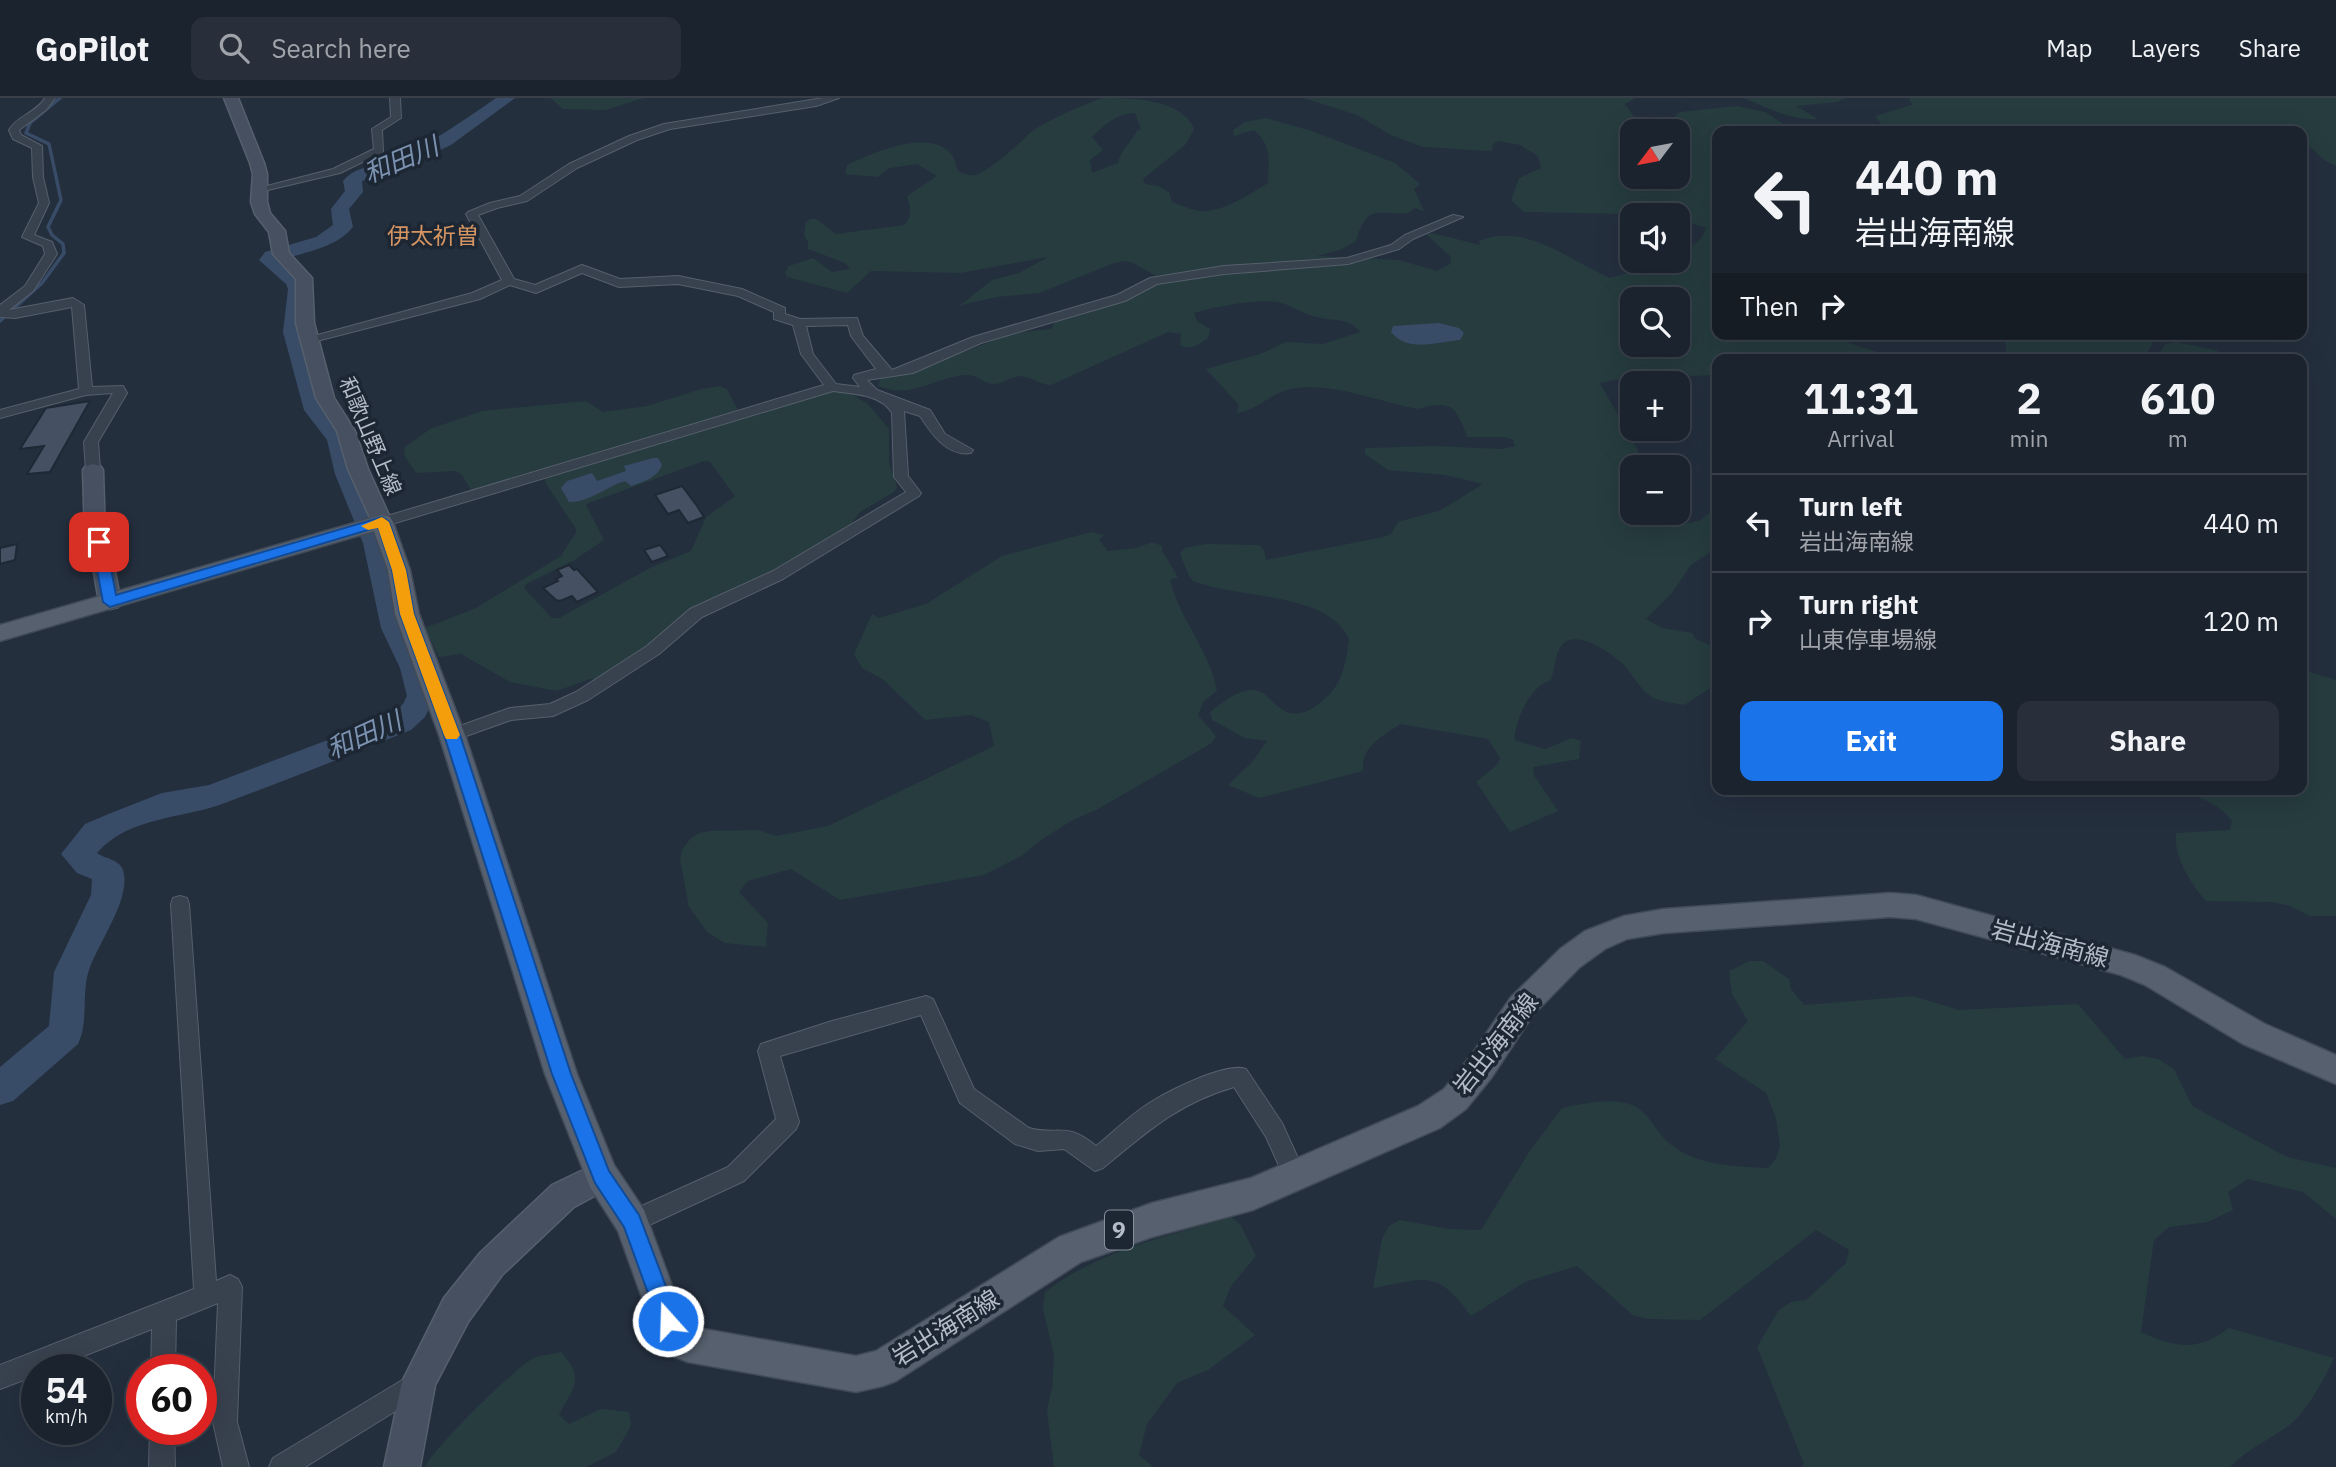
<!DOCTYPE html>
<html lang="en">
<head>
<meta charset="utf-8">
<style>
  :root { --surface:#1b232e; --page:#282f3a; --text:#f1f3f6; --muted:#a0a4aa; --line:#39404a; --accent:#1a73e8 }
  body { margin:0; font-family:"IBM Plex Sans","Noto Sans JP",sans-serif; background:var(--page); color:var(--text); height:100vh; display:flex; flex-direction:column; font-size:26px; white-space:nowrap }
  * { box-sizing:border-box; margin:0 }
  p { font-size:23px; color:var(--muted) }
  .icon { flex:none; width:38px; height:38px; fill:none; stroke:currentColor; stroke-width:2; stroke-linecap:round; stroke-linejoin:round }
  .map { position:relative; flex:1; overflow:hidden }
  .drawer { position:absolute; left:1712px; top:256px; width:595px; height:441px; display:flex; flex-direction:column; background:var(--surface); border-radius:14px; box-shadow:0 7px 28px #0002,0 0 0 2px var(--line) }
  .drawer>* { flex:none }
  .hud { position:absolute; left:1712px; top:28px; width:595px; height:214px; border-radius:14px; box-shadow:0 7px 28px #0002,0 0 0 2px var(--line); background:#1b232e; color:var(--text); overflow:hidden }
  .needle { width:46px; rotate:238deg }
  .controls { position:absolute; left:1620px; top:21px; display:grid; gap:14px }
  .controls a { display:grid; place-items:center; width:70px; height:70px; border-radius:14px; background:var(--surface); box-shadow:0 7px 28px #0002,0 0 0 2px var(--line); font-size:35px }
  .speed { position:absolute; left:21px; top:1256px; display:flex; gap:14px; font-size:35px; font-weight:700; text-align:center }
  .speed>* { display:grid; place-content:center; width:91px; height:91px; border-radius:50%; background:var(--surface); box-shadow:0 7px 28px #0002,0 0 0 2px var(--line); line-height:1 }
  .speed small { font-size:18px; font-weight:400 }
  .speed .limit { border:10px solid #d22; background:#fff; color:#111 }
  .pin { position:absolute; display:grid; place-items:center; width:60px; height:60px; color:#fff; margin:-30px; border-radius:14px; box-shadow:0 4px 10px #0006 }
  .me { position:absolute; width:77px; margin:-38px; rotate:340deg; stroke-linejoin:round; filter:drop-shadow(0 0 5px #0008) }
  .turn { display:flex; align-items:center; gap:24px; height:147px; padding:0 28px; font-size:32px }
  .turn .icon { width:91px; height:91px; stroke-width:2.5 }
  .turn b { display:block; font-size:49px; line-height:60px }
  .then { display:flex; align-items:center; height:66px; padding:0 28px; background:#0003; gap:14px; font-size:26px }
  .eta { display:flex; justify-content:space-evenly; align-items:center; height:119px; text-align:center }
  .eta b { font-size:42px; font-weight:800; line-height:49px }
  .action { display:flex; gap:14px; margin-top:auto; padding:14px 28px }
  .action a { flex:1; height:80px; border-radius:14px; background:var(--accent); color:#fff; font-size:28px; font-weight:800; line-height:80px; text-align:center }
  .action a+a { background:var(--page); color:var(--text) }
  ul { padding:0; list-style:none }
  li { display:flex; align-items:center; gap:21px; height:98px; padding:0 28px; border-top:2px solid var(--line) }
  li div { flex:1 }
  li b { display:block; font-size:26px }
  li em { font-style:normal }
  header { display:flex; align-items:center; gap:42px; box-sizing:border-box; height:98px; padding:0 35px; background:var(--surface); border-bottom:2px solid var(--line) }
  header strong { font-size:33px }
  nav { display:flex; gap:38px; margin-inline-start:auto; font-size:24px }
  .search { width:490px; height:63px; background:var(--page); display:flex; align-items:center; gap:18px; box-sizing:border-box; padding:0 24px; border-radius:14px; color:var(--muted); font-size:26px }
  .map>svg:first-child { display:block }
</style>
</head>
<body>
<header>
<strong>GoPilot</strong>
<div class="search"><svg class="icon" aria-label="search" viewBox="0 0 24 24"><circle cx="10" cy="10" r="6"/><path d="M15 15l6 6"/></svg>Search here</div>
<nav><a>Map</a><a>Layers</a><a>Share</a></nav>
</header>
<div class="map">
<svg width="2336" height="1369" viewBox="0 0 2336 1369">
  <rect width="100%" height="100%" fill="#242f3e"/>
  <!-- green -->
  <g fill="#263c3f" fill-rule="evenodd">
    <path d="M550 0H644L605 12 563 11Z"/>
    <path d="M1103 0C1130 0 1182 0 1194 31L1185 47 1143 81 1145 86 1158 88 1169 94 1172 104C1181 107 1191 112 1200 113 1222 115 1250 96 1268 85 1268 61 1273 49 1254 32L1234 38 1233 32 1245 24 1266 20 1312 33 1395 65 1420 86 1414 91 1424 113 1415 110 1408 115C1376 117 1367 105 1356 143L1340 152 1317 158 1399 162 1437 173 1450 166 1451 159 1425 135C1444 136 1461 143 1480 147L1479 143C1527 124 1568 162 1610 180L1669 163H1678V159L1701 141 1706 130 1678 120V117L1524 114 1511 102 1519 80 1541 70 1538 58 1520 47 1498 43 1492 47 1493 52 1488 53 1423 49 1391 37 1357 17 1303 0H1635L1625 6 1634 19 1646 26 1640 33H1633V79H1678V33H1668L1672 27 1671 22 1680 14 1737 8 1765 14 1795 33H1717V236H1822L1880 255 1881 261H1717V277L1661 279 1652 274 1600 285 1647 369H1633V415H1663L1659 419 1670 428 1699 423 1717 409V450L1691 467 1672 495 1646 521 1662 530 1692 535 1696 541 1717 550V586L1684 607C1674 605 1660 604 1652 599 1639 591 1634 578 1624 567 1612 555 1577 531 1563 546 1555 553 1555 572 1551 582 1530 588 1516 621 1514 642L1545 651 1572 640 1581 643 1579 661 1533 669 1534 677 1558 713 1510 734 1476 684 1497 667 1500 660 1488 641 1400 626C1382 639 1361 648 1363 673L1259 700 1228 687 1252 664 1267 643 1245 640 1212 622 1210 614C1223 604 1235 593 1252 592 1267 592 1271 605 1283 612 1302 625 1330 600 1339 583 1345 570 1347 555 1349 541 1327 493 1237 501 1193 483L1189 478 1180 456 1184 450 1206 446 1259 447 1264 452 1266 462 1383 439 1391 436 1398 424 1441 412 1483 386 1445 377 1388 372 1365 356V350L1435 348 1501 351 1515 348 1513 342 1505 339H1467C1456 307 1450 302 1418 311 1379 304 1330 283 1291 291 1271 295 1257 312 1237 315L1239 307 1206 271 1260 256 1286 244 1323 246 1360 234C1350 220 1335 223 1321 220 1308 218 1297 211 1285 206 1267 198 1213 209 1194 215L1197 223 1210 231 1208 240C1199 246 1191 253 1180 247L1181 236 1168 234 1051 287C1040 287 1032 279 1020 278 1011 278 1003 286 994 286 985 286 978 277 968 277 935 278 914 302 878 288L881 279 940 254 966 253 1013 235 1051 231 1056 221 1136 191 1158 179 1133 165 1126 163 1114 165 1039 195 996 199 957 208 963 205 992 182 1019 175 1048 159 960 175 871 173 847 195 787 179 785 175 789 168 813 160 832 174 850 171 845 165 808 151V144L804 137 806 124 810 121H816L836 136 904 127C913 118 910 108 907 98L937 78 917 66 890 70 877 79 845 76 847 67C872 55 924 32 948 53 954 58 956 66 958 73 964 76 973 79 979 76 998 65 1014 51 1029 36 1042 24 1085 6 1103 0ZM1135 15 1141 31 1137 33C1131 44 1119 55 1118 65L1092 75 1090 62 1103 52 1092 39C1106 26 1115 16 1135 15ZM1633 201H1678V247H1633Z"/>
    <path d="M1744 0H1846L1837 4 1796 8 1818 21C1793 23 1767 10 1744 0Z"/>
    <path d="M1909 0H2336V68C2321 63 2315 51 2301 43V33L1885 31 1875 18 1912 7Z"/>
    <path d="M2004 236H2151L2152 246 2144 261H2007Z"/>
    <path d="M2177 244 2215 252 2235 261H2211L2187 255 2173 261H2156L2165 246Z"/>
    <path d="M720 288 727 291 738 313 471 392 462 377 456 373 416 375 404 357 405 349 430 331 482 313 586 303 603 314 647 308 701 291Z"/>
    <path d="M843 291 868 306 889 331V365L897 389 894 394 860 414 847 431 597 582 590 581 557 593 510 584 461 556 439 559 425 530 476 510 561 458 576 434V431L545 384 546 380 748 317ZM704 363 710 364 735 398 706 419 691 453 652 469 559 520H552L524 490 526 486 573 463 604 442 586 407 589 405Z"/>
    <path d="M1091 434 1104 437 1099 442 1108 453 1137 450 1152 444 1162 448V453L1178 479 1170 482C1180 522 1210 553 1217 593L1204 603 1198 617 1216 638 1212 645 1098 711 1071 723 1038 744 1023 757 984 777 840 802 791 771 748 783 739 794 768 825 766 849 725 845 707 834 688 807 687 798 680 761 682 752 690 741 699 735 711 733 758 732 776 738 828 728 994 648 989 624 971 617 925 622 884 582 862 570 854 556 872 516 879 520 926 506 1002 458Z"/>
    <path d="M2301 555 2307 561 2306 573 2336 582V818H2310L2290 808 2272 804 2206 803C2191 786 2173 758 2176 735L2230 732 2232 722 2218 709 2184 691H2301Z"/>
    <path d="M1750 863H1763L1789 881 1791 891 1804 907 1913 898 1959 912 2078 906 2125 961 2142 958 2158 961 2174 971 2192 1008 2287 1059 2336 1070V1121L2303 1094 2248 1081 2228 1094 2233 1112 2208 1124 2169 1129 2154 1142 2141 1234C2176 1250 2197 1254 2229 1230L2334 1260C2326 1278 2307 1313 2292 1325 2272 1341 2248 1350 2230 1369H1801L1804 1366 1757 1249 1779 1212 1791 1204 1806 1202 1846 1165 1849 1152 1816 1132 1700 1222 1650 1221 1634 1218 1577 1168 1525 1184 1471 1218C1436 1170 1427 1181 1373 1190L1382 1141 1389 1128 1400 1122 1449 1131 1481 1132 1529 1054 1562 1010C1586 1005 1627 995 1645 1016 1653 1025 1660 1038 1669 1045 1696 1068 1734 1068 1768 1070L1775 1062 1780 1049 1776 1020 1766 995 1715 961 1748 923 1732 896 1729 873Z"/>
    <path d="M1231 1119 1240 1126 1256 1158 1231 1188 1223 1208 1255 1237 1208 1272 1177 1285 1147 1326 1139 1357 1153 1369H1054L1047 1312 1052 1290 1054 1258 1043 1210 1045 1194C1098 1153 1168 1138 1231 1119Z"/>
    <path d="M561 1254C586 1281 573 1289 559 1317L569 1326 601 1311 629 1314 631 1328 616 1354 586 1369H425C432 1352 517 1267 534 1260 542 1257 553 1256 561 1254Z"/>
  </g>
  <!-- water -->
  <g fill="#394c67">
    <path d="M1439 225 1459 230 1464 235 1460 242C1436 244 1408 255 1391 234L1393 228Z"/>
    <path d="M653 360H658L662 367C657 380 643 384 631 388L625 383C606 389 588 405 569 404L561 390 567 383 592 375 597 383 626 373 624 368Z"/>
  </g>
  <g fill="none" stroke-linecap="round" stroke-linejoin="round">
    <!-- stream -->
    <path stroke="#394c67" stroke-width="3.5" d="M0 223 42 185 64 155 63 146 52 137 48 129 61 102 49 46 26 35 30 25 60 0"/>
    <!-- river -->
    <path fill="#394c67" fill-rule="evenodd" d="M496 0H515L451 47 402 70 362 83 363 94 349 111 353 129C336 150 305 154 281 162L302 179 308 191 305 234 326 311 350 341 359 376 389 445 407 530 428 570 435 598 425 619 411 632C349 657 287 682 225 705 183 721 129 718 97 755 105 761 119 761 123 772 132 800 98 845 89 872 81 896 89 923 78 946L13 1003 0 1007V969L49 928 54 874 91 797 92 781 77 775 61 756 85 726 111 715 162 695 209 687 391 618 403 606 407 598 400 570 381 530 363 445 335 376 327 342 304 312 283 234 288 191 286 186 259 162 265 154 316 139 333 127 331 111 345 93 343 83C352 71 368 69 382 65 424 51 460 25 496 0Z"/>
  </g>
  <!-- building -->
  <g fill="#455162" stroke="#1f2835" stroke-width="2">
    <path d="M90 303 50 374 27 376 44 348 20 351 46 310Z"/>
    <path d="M682 388 697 408 704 419 688 425 679 412 668 416 655 397Z"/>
    <path d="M17 446 15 462 0 466V450Z"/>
    <path d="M660 447 668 458 652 464 644 452Z"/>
    <path d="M569 467 574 472 577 471 598 494 577 504 572 498 560 503 556 502 543 490 558 483 556 481 562 478 557 472Z"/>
  </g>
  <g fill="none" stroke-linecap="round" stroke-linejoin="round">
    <defs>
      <g id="street">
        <path d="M45 0H55L46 12 19 32 21 37 42 48 43 79 49 105 34 137 52 144 57 156 33 193 9 212 73 200 84 207 92 289 123 288 127 295 98 344 100 372 93 376 86 372 84 344 113 295 86 297 0 320V312L79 291 72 209 15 220 0 219V207L25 188 45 156 43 148 22 139 39 105 33 79 32 50 13 41 9 32C18 17 36 15 45 0Z"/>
        <path d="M390 0H400L401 20 382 32 383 54 340 75 255 95V91L333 71 374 51 372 31 391 19Z"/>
        <path d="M823 0H839L816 8 670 31 637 42 577 70 527 103 497 110 478 117 514 181 535 187 582 167 620 181 678 178 742 191 785 210V216L800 221 857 220 863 238 892 272 973 239 1117 197 1150 180 1224 168 1347 160 1391 147 1405 137 1453 117 1463 119 1413 141 1399 151 1348 166 1224 176 1157 186 1125 203 981 245 913 275 867 282 877 292 930 312 945 336 973 352 971 355C947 359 931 335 920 318L904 313 908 378 921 395 919 398 783 481 702 519 659 556 588 602 553 618 511 622 452 643 446 641 444 637 446 633 510 610 550 606 576 594 647 548 690 511 773 473 906 394 894 379 892 315C881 296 853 296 833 293L382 429 375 424 377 421 824 287 801 256 793 227 774 221V214L738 198 678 186 619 189 582 175 536 195 510 187 480 201 309 245 303 241 472 195 502 182 466 116 468 114 490 105 520 98 569 66 629 38 664 26ZM848 227 851 238 876 271 854 277 853 280 860 289 836 286 813 256 806 228Z"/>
        <path d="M180 798 187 800 189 806 216 1183 230 1177 238 1181 242 1189 237 1324 249 1369H223L213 1324 218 1205 176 1222 175 1272H151L152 1231 48 1272H37V1277L0 1291V1267L194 1191 171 806 173 800Z"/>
        <path d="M926 898 933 901 974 991 1029 1030C1059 1038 1066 1023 1096 1048 1114 1034 1131 1016 1151 1004 1170 992 1226 964 1246 971L1282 1025 1306 1078 1303 1085 1295 1089 1287 1085 1266 1039 1234 989C1177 1006 1148 1033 1103 1070L1095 1073 1064 1051 1038 1053 1015 1046 960 1005 921 917 780 958 799 1024 796 1031 744 1083 632 1135 624 1132 621 1124 624 1116 728 1069 776 1021 758 953 761 946 832 923Z"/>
        <path d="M419 1272 428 1275 431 1284 428 1293 305 1369H269L273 1360Z"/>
        <path d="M150 1332H174L175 1369H149Z"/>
      </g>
      <g id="secondary">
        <path d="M224 0H238L264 65 267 76V104L270 115 285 133 289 155 312 180 314 225 334 300 355 333 368 371 392 424 389 429H375L372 424 348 371 337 333 316 300 296 225V181L273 156 269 134 255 116 251 104 253 76 250 65Z"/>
        <path d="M93 366 100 368 103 372 105 438 109 444 121 504 118 509 110 511 102 509 99 504 89 445 85 439 83 372 86 368Z"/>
        <path d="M602 1063 613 1068 617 1078 613 1088 574 1109 502 1177 468 1224 435 1287 420 1369H384L402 1284 444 1200 480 1155 552 1087Z"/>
      </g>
      <path id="primary" d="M382 417 390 419 393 424 410 472 419 516 465 637 577 976 614 1067 644 1112 681 1212 698 1230 856 1258 876 1253 1059 1139 1152 1105 1251 1080 1418 1008 1444 991 1470 959 1511 899 1560 851 1585 833 1624 818 1664 811 1890 795 1916 797 2135 857 2165 869 2265 926 2336 957V986L2243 946 2145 887 2121 877 1916 821 1890 819 1664 835 1627 841 1605 851 1580 869 1533 917 1492 979 1466 1011 1440 1030 1253 1112 1152 1139 1081 1164 896 1283 883 1288 856 1294 688 1264 675 1259 655 1236 618 1133 590 1089 545 976 439 637 395 516 388 472 374 433 0 543V527Z"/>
    </defs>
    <!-- street casing -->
    <use href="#street" stroke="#565f6c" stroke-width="2"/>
    <!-- secondary casing -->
    <use href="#secondary" stroke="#565f6c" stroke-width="3"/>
    <!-- primary casing -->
    <use href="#primary" stroke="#414a57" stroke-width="3"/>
    <!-- street -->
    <use href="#street" fill="#38414e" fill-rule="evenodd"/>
    <!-- secondary -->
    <use href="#secondary" fill="#465061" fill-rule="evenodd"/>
    <!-- primary -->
    <use href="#primary" fill="#56606e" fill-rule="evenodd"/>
  </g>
  <!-- route -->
  <path fill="#1a73e8" stroke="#114b97" stroke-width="2" d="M382 419 389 424 406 472 414 516 460 637 571 976 609 1073 639 1117 679 1223 676 1231 668 1234 661 1231 624 1129 595 1085 552 976 444 637 400 516 392 472 378 429 110 509 103 504 92 444 94 441 99 440 106 444 116 497Z"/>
  <!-- slow -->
  <path fill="#f59e0b" d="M382 419 389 424 406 472 414 516 460 637 457 641H446L444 637 400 516 392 472 378 430 368 432 361 428Z"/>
  <g text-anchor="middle" stroke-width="7" stroke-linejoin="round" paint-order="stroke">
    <!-- far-street labels -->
    <g font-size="21" fill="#b4bcc9" stroke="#1d2633">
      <text transform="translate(370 338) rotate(67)" y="7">和歌山野上線</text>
    </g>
    <!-- far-quarter labels -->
    <g font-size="23" fill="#d59563" stroke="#1d2633">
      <text x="433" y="146">伊太祈曽</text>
    </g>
    <!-- shield labels -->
    <rect fill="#1d2633" stroke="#878f9c" stroke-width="2" x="1105" y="1112.5" width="28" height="39" rx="5"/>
    <g font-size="23" font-weight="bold" fill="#b4bcc9">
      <text x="1119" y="1140">9</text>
    </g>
    <!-- street labels -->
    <g font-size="24" fill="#b4bcc9" stroke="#1d2633">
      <text transform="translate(2050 846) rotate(15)" y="8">岩出海南線</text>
      <text transform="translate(1496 946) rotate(-52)" y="8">岩出海南線</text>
      <text transform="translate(946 1230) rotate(-32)" y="8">岩出海南線</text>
    </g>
    <!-- water labels -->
    <g font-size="26" font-style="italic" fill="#7c92b1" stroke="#1d2633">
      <text transform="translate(401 62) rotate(-23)" y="9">和田川</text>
      <text transform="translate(364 637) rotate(-24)" y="9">和田川</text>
    </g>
  </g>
</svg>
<div class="controls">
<a><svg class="needle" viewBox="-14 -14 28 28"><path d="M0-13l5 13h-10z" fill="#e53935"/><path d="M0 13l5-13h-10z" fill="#a0a4aa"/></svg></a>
<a><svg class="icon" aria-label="sound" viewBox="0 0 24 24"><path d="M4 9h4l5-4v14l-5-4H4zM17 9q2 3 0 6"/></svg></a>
<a><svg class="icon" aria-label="search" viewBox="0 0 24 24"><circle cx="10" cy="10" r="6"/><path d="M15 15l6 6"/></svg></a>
<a>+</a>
<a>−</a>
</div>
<div class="speed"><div>54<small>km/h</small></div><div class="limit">60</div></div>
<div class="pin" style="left:99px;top:444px;background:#d93025"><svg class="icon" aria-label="arrive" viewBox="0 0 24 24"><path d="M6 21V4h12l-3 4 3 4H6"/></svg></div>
<svg class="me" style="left:668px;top:1223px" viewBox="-20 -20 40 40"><circle r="17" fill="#1a73e8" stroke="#fff" stroke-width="3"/><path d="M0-11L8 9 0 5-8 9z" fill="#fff"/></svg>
<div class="hud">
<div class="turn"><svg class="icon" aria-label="left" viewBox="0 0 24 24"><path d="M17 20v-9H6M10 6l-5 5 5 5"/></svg><div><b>440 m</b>岩出海南線</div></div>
<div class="then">Then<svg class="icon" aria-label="right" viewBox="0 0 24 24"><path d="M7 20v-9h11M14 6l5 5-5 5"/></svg></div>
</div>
<section class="drawer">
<div class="eta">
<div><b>11:31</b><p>Arrival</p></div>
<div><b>2</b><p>min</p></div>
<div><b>610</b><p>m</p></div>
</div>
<ul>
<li><svg class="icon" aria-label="left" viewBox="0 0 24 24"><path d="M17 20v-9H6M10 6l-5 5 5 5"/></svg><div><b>Turn left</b><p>岩出海南線</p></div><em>440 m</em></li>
<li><svg class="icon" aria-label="right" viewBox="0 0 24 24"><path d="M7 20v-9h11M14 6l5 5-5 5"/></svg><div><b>Turn right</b><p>山東停車場線</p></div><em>120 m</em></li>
</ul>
<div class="action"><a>Exit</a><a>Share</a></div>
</section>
</div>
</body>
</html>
